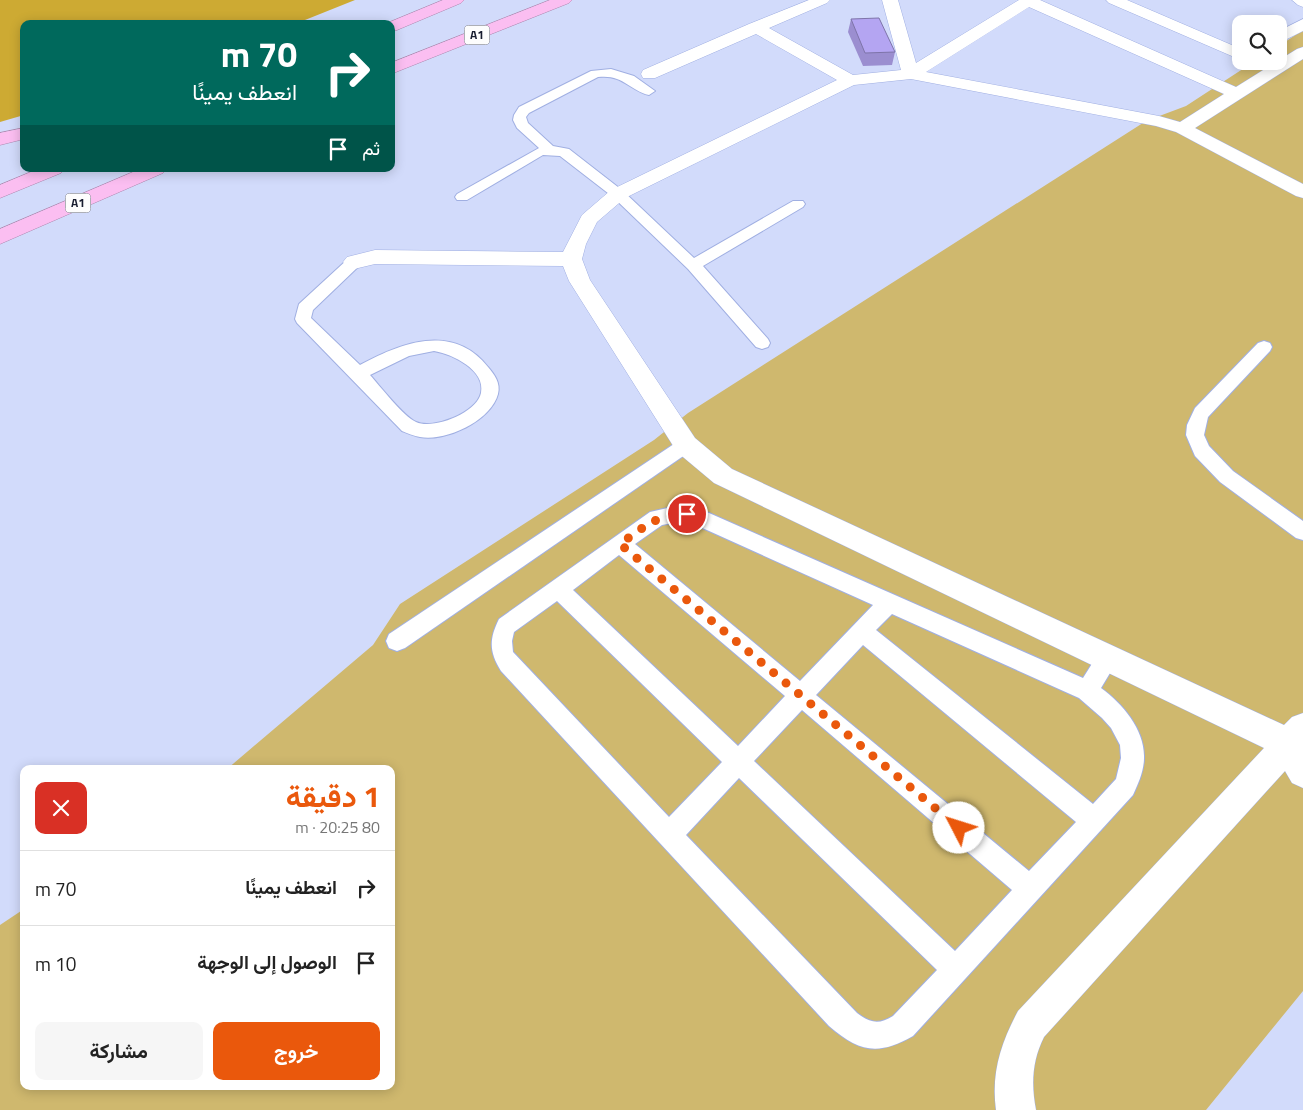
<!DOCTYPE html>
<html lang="ar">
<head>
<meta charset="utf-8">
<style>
  :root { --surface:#fff; --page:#f6f6f6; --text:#222; --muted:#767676; --line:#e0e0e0; --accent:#ea580c }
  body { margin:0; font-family:"Titillium Web",Vazirmatn,sans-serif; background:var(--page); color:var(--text); direction:rtl; height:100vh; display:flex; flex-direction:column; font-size:19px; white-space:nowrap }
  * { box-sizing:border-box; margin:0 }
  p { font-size:16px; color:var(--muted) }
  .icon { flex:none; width:28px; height:28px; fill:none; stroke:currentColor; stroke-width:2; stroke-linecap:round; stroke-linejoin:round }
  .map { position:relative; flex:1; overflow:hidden; direction:ltr }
  .details { position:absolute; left:20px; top:765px; width:375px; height:325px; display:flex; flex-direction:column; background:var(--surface); border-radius:10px; box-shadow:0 2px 12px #0003; direction:rtl }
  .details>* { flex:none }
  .guide { position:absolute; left:20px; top:20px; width:375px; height:152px; border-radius:10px; box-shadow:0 2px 12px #0003; direction:rtl; background:#00695c; color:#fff; overflow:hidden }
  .fabs { position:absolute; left:1232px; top:15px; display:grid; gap:10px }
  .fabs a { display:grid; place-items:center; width:55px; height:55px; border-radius:10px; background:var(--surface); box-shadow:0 2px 12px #0003; font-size:25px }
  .pin { position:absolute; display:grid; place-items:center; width:42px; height:42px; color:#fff; margin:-21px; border:2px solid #fff; border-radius:50%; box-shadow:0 1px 5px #0007 }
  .me { position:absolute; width:55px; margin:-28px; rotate:310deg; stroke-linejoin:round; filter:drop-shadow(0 0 4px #0008) }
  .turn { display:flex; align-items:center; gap:18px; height:105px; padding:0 15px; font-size:22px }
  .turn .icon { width:65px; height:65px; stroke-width:2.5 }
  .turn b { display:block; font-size:35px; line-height:42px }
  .then { display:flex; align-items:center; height:48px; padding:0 15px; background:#0003; gap:10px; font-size:19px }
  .round { display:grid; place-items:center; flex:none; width:52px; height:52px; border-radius:10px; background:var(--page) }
  .head { display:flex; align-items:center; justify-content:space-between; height:85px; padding:0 15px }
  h1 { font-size:30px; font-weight:700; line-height:38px; color:var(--accent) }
  .cta { display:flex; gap:10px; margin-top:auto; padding:10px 15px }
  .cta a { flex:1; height:58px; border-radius:10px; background:var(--accent); color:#fff; font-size:20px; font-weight:700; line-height:58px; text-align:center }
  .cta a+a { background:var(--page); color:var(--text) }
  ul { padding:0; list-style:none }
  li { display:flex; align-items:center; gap:15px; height:75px; padding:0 15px; border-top:1px solid var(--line) }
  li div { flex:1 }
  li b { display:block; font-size:19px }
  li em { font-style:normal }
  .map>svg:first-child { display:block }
</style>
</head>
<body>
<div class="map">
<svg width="1303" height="1110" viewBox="0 0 1303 1110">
  <rect width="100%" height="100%" fill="#d2dbfb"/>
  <!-- green -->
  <path fill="#cfb86e" d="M1303 30V991L1206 1110H0V925L24 909V1086H391V769H227L373 645 400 604 654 440 688 413 1146 121 1186 106 1255 61H1279V46Z"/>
  <!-- forest -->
  <path fill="#cdaa33" d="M0 0H355L295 24H24V115L0 122Z"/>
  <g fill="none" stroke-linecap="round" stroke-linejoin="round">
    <defs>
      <g id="lane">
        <path d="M611 69 634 76 655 91 649 95C629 90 623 74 598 77L529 113 526 117 528 123 553 146 569 149 623 191 694 258 793 201H803L805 204 803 207 703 266 768 339 770 343 768 347 762 349 756 347 688 269 613 197 560 156 543 155 467 200H457L455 197 457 194 539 148 517 128 513 120 514 115 519 107 591 71Z"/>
        <path d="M354 257 359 258 362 262 359 266 313 310 311 318 360 365C400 343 453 322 488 367 494 374 501 383 498 394 491 421 445 442 420 437 414 436 407 433 402 431L297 323 295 319 299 304 349 258ZM434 351C452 354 486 370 481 393 477 413 433 430 416 422 403 416 380 386 370 375L409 356Z"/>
        <path d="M1264 341 1270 343 1272 347 1270 351 1208 417 1204 435 1209 446 1233 471 1303 521V540L1296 538 1220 482 1195 456 1186 435 1187 425 1195 408 1258 343Z"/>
        <path d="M686 438 692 440 695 445 692 450 405 648 397 651 389 648 386 641 389 634 680 440Z"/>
        <path d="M672 507H687L709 513 1083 678 1100 651 1108 648 1116 651 1119 658 1101 688C1123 704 1145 730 1144 758 1144 771 1138 784 1133 795L913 1036C878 1056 859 1052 829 1026L501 671C489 652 489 639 499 619L650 512ZM672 523H687L698 526 873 605 800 681 635 544 662 525ZM619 555 785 696 738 746 573 590ZM557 601 722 762 669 817 513 652 512 641 514 632ZM892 614 1079 698 1102 718 1111 728 1120 745 1121 758 1116 779 1093 804 876 630ZM863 645 1076 822 1029 871 816 695ZM802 710 1012 890 955 951 754 761ZM739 778 937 970 893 1016C879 1025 870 1023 857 1013L686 835Z"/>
      </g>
      <g id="street">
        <path d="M809 0H830L827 3 769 28 853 75 901 70 882 0H898L916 63 1019 0H1040L1236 87 1297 49 1303 47V59L1195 128 1303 184V198L1296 196 1176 132 1156 126 911 79 854 85 625 198 597 222 586 244 582 259 590 280 695 438 732 469 1284 725 1292 717 1303 713V788L1292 783 1285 771 1044 1037C1032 1061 1031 1084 1036 1110H996C991 1073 1001 1043 1018 1011L1264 748 714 483 677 452 569 281 563 266 375 264 354 269 347 267 343 262 347 257 375 250 563 252 582 215 611 190 837 80 756 34 655 78H643L641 74 643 70 749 24ZM1029 7 1224 94 1180 122 1159 116 926 72Z"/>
        <path d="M1106 0H1127L1241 49V60L1109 3Z"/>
        <path d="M1292 0H1303V7L1298 5Z"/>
        <path d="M1303 19V31L1279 43V31Z"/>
      </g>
      <g id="highway">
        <path d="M443 0H464L461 3 397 30 391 32V24H385Z"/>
        <path d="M550 0H572L569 3 391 74V63Z"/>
        <path d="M24 128V139L0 145V133Z"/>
        <path d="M38 169H64L61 173 0 198V185Z"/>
        <path d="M140 169H166L163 173 0 244V229Z"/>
      </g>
    </defs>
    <!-- lane casing -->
    <use href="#lane" stroke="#a0afe2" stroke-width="2"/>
    <!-- street casing -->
    <use href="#street" stroke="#a0afe2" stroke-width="1"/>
    <!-- highway casing -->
    <use href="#highway" stroke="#ac86ad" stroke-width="1"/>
    <!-- lane -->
    <use href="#lane" fill="#fff" fill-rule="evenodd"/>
    <!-- street -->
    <use href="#street" fill="#fff" fill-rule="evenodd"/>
    <!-- highway -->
    <use href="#highway" fill="#fbbef1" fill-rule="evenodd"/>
  </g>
  <!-- wall -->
  <path fill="#9b8ed0" d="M851 19 895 52 892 65 863 66 848 32Z"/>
  <!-- building -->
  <path fill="#b4a5f2" stroke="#7e74a9" d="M879 18 895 52 865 53 851 19Z"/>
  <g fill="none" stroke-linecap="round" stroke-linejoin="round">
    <!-- route -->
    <path stroke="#ea580c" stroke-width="9" stroke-dasharray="0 16.2" d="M687 514C657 514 644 527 620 544L959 828"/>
  </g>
  <g text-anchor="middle" stroke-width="4.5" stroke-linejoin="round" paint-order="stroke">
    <!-- shield labels -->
    <g fill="#fdfdfd" stroke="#5d606e" stroke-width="1">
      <rect x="464.5" y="25.5" width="25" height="19" rx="4"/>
      <rect x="65.5" y="193.5" width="25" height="19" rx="4"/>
    </g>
    <g font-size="12" font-weight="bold" fill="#181d30">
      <text x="477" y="39">A1</text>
      <text x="78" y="207">A1</text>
    </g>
  </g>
</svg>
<div class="fabs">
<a><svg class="icon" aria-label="search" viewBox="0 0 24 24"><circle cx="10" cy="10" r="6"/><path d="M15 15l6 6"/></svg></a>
</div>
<div class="pin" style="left:687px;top:514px;background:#d93025"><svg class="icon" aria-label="arrive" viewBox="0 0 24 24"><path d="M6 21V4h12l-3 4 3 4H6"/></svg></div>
<svg class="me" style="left:959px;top:828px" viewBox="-20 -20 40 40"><circle r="19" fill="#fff"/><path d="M0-13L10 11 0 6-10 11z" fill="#ea580c"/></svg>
<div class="guide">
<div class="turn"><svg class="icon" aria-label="right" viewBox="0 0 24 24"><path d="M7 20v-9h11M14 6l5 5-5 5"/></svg><div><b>70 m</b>انعطف يمينًا</div></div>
<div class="then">ثم<svg class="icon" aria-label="arrive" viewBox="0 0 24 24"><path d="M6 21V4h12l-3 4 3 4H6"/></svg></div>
</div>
<section class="details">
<div class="head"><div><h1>1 دقيقة</h1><p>80 m · 20:25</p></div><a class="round" style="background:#d93025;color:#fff"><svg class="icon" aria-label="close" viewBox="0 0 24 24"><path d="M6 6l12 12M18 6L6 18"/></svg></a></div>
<ul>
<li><svg class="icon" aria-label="right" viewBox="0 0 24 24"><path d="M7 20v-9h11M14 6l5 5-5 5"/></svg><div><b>انعطف يمينًا</b></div><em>70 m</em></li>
<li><svg class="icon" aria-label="arrive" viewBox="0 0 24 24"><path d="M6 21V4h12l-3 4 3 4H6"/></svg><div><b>الوصول إلى الوجهة</b></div><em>10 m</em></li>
</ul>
<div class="cta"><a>خروج</a><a>مشاركة</a></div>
</section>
</div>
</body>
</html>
